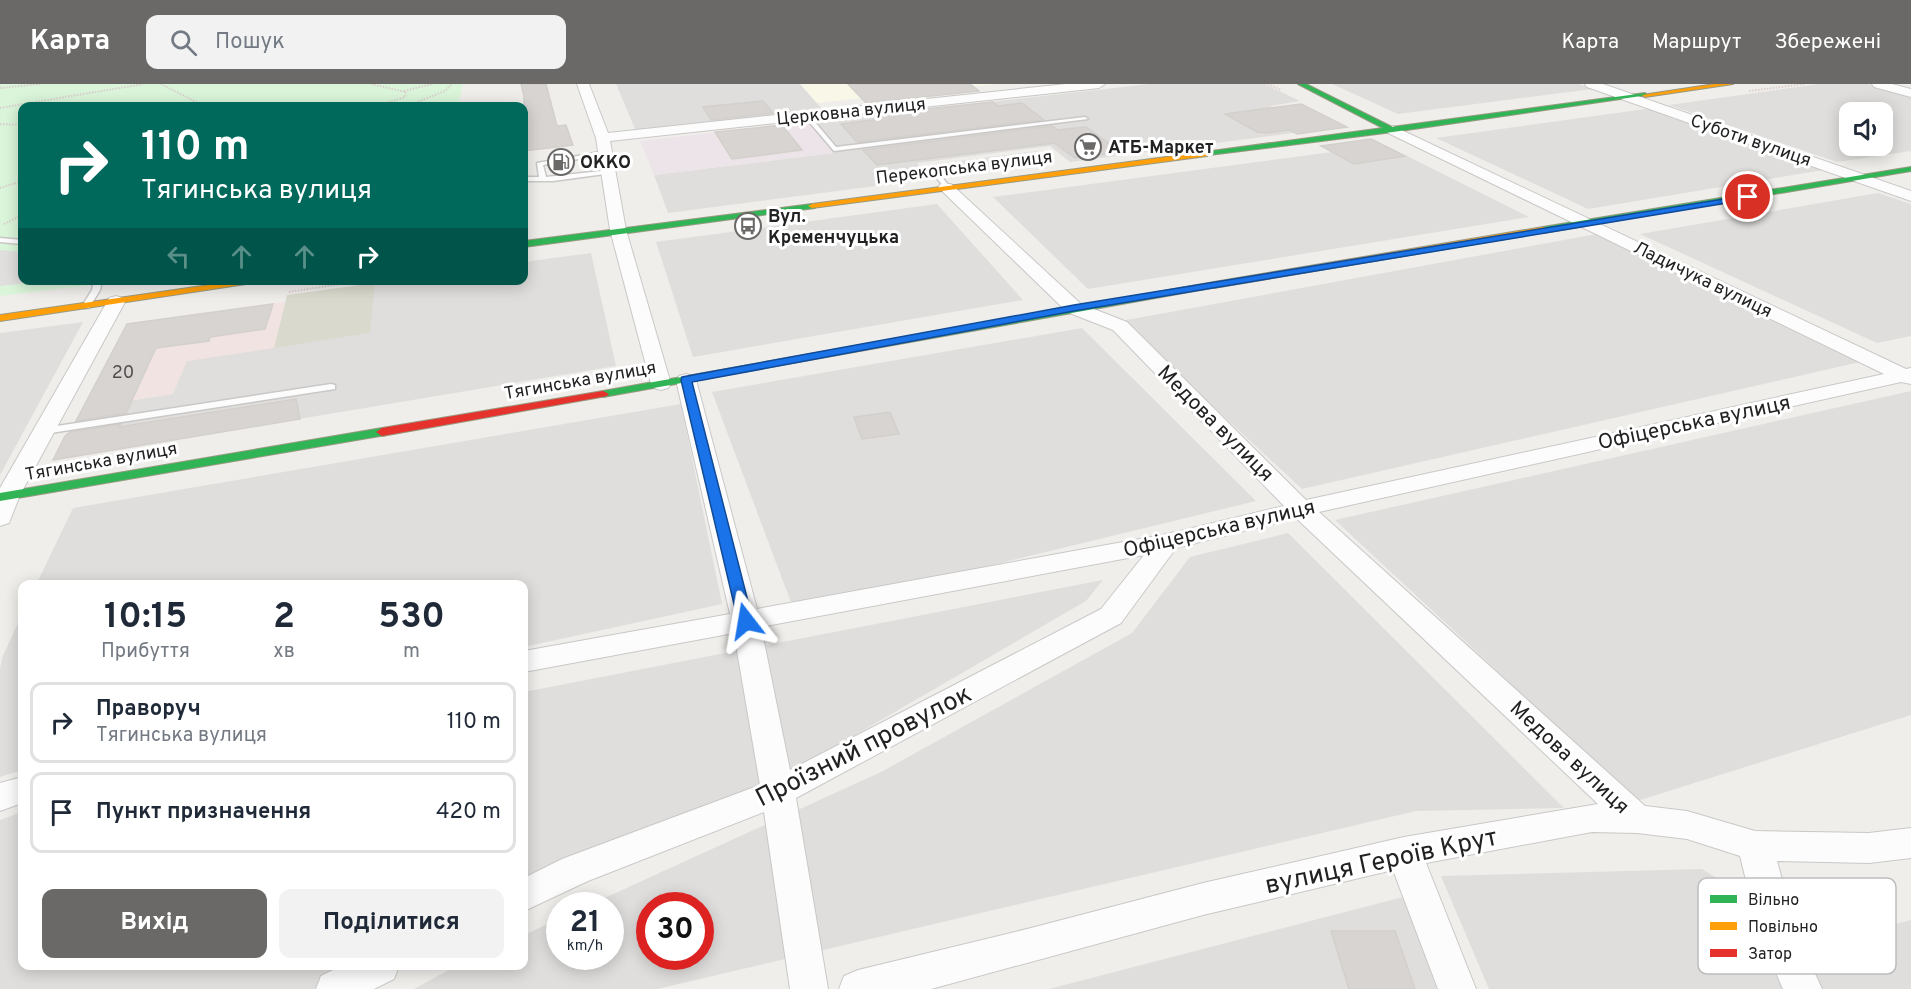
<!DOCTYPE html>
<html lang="uk">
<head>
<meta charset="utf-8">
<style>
  :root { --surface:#fff; --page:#f2f2f3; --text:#1f2937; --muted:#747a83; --line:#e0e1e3; --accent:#6a6968 }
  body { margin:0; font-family:Overpass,sans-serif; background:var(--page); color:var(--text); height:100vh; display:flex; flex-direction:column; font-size:22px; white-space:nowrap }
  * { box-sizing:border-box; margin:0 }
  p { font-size:20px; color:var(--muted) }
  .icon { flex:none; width:33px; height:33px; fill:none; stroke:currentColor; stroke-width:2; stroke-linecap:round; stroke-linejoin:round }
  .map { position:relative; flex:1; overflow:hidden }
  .sheet { position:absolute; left:18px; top:496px; width:510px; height:390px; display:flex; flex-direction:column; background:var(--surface); border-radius:12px; box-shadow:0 3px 15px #0003 }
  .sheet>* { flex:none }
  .hud { position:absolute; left:18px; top:18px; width:510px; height:183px; border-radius:12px; box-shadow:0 3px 15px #0003; background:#00695c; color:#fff; overflow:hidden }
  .controls { position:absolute; left:1839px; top:18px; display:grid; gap:12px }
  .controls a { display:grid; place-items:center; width:54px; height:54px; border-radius:12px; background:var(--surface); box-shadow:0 3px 15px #0003; font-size:30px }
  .speed { position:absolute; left:546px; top:808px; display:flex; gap:12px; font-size:30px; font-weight:700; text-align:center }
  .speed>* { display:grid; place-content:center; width:78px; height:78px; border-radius:50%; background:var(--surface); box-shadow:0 3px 15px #0003; line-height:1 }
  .speed small { font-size:15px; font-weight:400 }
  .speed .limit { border:9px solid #d22; background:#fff; color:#111 }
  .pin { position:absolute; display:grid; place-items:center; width:51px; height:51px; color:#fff; margin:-26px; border:3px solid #fff; border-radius:50%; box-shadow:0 2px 6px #0007 }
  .me { position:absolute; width:66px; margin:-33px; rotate:346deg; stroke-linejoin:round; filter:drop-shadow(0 0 4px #0008) }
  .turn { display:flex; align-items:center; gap:21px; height:126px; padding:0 24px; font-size:27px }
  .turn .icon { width:78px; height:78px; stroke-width:2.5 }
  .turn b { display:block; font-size:42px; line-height:51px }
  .lanes { display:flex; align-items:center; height:57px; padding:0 24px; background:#0003; justify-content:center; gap:30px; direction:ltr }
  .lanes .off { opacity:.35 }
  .eta { display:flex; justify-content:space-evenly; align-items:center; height:102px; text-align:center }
  .eta b { font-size:36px; font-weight:700; line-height:42px }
  .cta { display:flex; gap:12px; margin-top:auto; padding:12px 24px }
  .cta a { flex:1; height:69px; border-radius:12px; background:var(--accent); color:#fff; font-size:24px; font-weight:700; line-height:69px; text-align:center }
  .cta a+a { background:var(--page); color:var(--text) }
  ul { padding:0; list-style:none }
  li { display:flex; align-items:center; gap:18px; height:81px; margin:0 12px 9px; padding:0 12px; border:3px solid var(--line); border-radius:12px }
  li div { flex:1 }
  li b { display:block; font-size:22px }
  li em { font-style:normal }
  header { display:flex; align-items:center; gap:36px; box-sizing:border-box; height:84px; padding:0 30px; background:var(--accent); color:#fff }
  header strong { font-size:28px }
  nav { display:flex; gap:33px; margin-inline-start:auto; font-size:21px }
  .search { width:420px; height:54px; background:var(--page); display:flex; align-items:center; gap:15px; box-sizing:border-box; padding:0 21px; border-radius:12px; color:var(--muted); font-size:22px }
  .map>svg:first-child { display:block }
</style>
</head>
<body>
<header>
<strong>Карта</strong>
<div class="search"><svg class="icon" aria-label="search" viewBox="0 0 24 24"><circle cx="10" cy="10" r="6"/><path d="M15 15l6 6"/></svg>Пошук</div>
<nav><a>Карта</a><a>Маршрут</a><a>Збережені</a></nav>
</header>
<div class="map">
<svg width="1911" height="905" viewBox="0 0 1911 905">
  <rect width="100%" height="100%" fill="#f0eeeb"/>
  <!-- residential -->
  <g fill="#dfdedc" fill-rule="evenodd">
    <path d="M616 0H800L822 25 636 47Z"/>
    <path d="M1150 0H1265L1300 17 1270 22 1316 46 1070 78 1050 62 917 79 930 95 668 129 654 91 832 69 808 38Z"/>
    <path d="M1332 0H1579L1593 5 1398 30Z"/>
    <path d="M1819 0H1868L1911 12V67L1837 78 1669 21ZM1850 28H1882V62H1850Z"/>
    <path d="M1653 24 1824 86 1588 125 1436 54Z"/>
    <path d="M1385 61 1529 133 1088 205 993 113Z"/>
    <path d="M1878 109 1911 120V252L1877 259 1640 150Z"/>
    <path d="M937 120 1023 216 693 273 656 158Z"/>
    <path d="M1597 150 1860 278 1302 405 1121 237Z"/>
    <path d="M591 169 616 282 53 376 83 324 172 310 186 277 369 249 375 199 391 196H524V178Z"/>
    <path d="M83 238 0 391V249Z"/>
    <path d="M1082 244 1256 417 795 529 712 308Z"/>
    <path d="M1911 307V631L1637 717 1335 436Z"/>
    <path d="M681 320 722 520 524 563V501H36L73 424Z"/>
    <path d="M1288 449 1564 724 1416 727 657 905H414L456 882H524V851L559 835 560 873H610V822H587L881 688 1132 549 1190 473ZM650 822H700V873H650Z"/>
    <path d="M1103 496 1086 517 781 694 524 799V608Z"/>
    <path d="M22 530V686L0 693V586L2 574Z"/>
    <path d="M22 728V882H362L319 905H0V736Z"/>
    <path d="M1702 785 1821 859 1911 836V905H1489L1441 792Z"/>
    <path d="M1403 813 1437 905H1049Z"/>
  </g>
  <!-- commercial -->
  <path fill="#f1e3e1" d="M285 218 274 264 187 277 173 310 83 324 127 240Z"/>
  <!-- industrial -->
  <path fill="#ede4e9" d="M808 38 833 69 654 91 640 57Z"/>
  <!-- education -->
  <path fill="#f8f7e8" d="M800 0H996L817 19Z"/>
  <!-- construction -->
  <path fill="#d9d9cd" d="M375 199 370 249 274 264 287 211Z"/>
  <!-- park -->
  <path fill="#daf5da" d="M0 0H463L458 22H22V196L123 197 0 212Z"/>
  <!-- parking -->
  <g fill="#e0dfde">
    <path d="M1038 67 1052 78 950 91 938 80Z"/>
    <path d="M0 166 22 168V196L45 197 0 202Z"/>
  </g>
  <!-- building -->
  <g fill="#d7d4d2" stroke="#d3d0cc" stroke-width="1.5">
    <path d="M521 0H546L557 42 566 41 573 61 524 67V12Z"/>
    <path d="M848 0H970L979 7 866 19Z"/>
    <path d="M763 17 773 29 711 36 703 23Z"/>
    <path d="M993 18 998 22 1022 19 1044 36 857 58 841 40 881 35 876 30Z"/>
    <path d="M1301 20 1347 43 1297 50 1290 46 1266 49 1257 48 1225 30Z"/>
    <path d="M782 41 802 66 732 75 715 48Z"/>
    <path d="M1052 42 1058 46 1086 43 1121 68 1075 74 1054 59 877 81 863 66Z"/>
    <path d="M1371 55 1405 72 1354 80 1321 62Z"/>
    <path d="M273 220 265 245 210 253 209 257 156 264 126 329 76 337 127 240Z"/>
    <path d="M296 315 300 335 53 376 65 352 70 348 121 340 119 343Z"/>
    <path d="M890 328 899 350 862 355 854 333Z"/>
    <path d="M1331 847H1395L1415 905H1349Z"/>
  </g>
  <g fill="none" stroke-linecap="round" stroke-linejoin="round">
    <defs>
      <g id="lane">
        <path d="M805 31H809L836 63 1085 33 1088 35 834 67 805 33Z"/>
        <path d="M606 67 609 69 608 70 543 81 546 93 610 86 613 88 612 89 553 97H524V93H539L537 79Z"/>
        <path d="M947 87 950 89 949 90 941 92 950 103 946 105 933 90Z"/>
        <path d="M0 154 22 156V160L0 158Z"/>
        <path d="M94 196H102L100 206 89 224H83L82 222 92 206Z"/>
        <path d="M331 300 335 301V305L44 350 39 347 44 344Z"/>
      </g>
      <g id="street">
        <path d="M577 0H589L608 49 1066 0H1105L1099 4 610 57 626 146 671 300 668 304 661 306 654 304 651 300 610 146 596 54Z"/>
        <path d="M1585 0H1603L1911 107V117L1587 3Z"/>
        <path d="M1872 0H1892L1911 5V13L1874 3Z"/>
        <path d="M1393 42 1906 285 1911 284V300L1901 298 1319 428 1645 722 1687 727 1755 747 1869 749 1911 744V774L1869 779 1777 777 1797 850 1822 905H1783L1760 852 1740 772 1687 755 1637 749 1592 748 1426 779 1476 905H1438L1393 786 1203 831 931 905H839L844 892 858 886 1031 844 1203 799 1404 753 1598 720 1296 434 1176 464 1121 539 796 714 828 905H790L764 728 588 797 524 827V794L562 775 760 701 734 549 524 588V567L730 530 676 296 679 292 686 290 693 292 696 296 757 525 1167 450 1284 422 1113 246 1067 228 941 106 938 103 941 100H951L1081 220 1127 238 1306 416 1884 290 1388 49 1386 46ZM1144 471 1101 525 790 686 761 543Z"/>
        <path d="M116 212 123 214 125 218 20 411 9 439 0 442V404L107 218 109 214Z"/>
        <path d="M22 693V719L0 727V699Z"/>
        <path d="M341 882H399L394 895 374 905H316L321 892Z"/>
      </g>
      <g id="fast">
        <path d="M1298 0H1306L1392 43 1645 9 1648 11 1393 48 1201 72V68H1204L1383 44Z"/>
        <path d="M1911 83V87L1543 149 1539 146 1543 143Z"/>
        <path d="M812 120 816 122 815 124 524 163V157Z"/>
        <path d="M1214 198 1219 201 1217 203 603 313 597 310 603 307Z"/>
        <path d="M382 344 386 345 388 348 386 351 0 417V409Z"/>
      </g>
      <g id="slow">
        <path d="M1715 0H1733L1645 13 1642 11Z"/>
        <path d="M1204 68H1207V72L812 124 808 122 812 120Z"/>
        <path d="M1543 143 1546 144V148L1214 204 1209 201 1214 198Z"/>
        <path d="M244 196H272L0 237V231Z"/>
      </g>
      <path id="jam" d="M603 307 609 310 607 312 382 352 376 348 382 344Z"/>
    </defs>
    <!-- lane casing -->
    <use href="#lane" stroke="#c9c8c7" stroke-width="3"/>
    <!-- street casing -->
    <use href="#street" stroke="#c9c8c7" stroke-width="2"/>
    <!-- fast casing -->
    <use href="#fast" stroke="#999a82" stroke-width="2"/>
    <!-- slow casing -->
    <use href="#slow" stroke="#999a82" stroke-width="2"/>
    <!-- jam casing -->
    <use href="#jam" stroke="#999a82" stroke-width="2"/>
    <!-- path -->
    <g stroke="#dccecd" stroke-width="2" stroke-dasharray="1.5 1.5" stroke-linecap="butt">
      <path d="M161 0 204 22"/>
      <path d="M371 0 406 8 405 13 377 22"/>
      <path d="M1268 0 1281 6"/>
      <path d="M0 4 41 0"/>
      <path d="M404 7 432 0"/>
      <path d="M1749 7 1805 0"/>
      <path d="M407 22 445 7 452 0"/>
      <path d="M0 24 143 0"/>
      <path d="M0 40 22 41"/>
      <path d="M0 104 22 97"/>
      <path d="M4 140 22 131"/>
      <path d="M289 208 367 196"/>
    </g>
    <!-- lane -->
    <use href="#lane" fill="#fdfcfc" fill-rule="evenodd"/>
    <!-- street -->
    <use href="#street" fill="#fdfcfc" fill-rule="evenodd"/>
    <!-- fast -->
    <use href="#fast" fill="#30b455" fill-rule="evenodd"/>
    <!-- slow -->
    <use href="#slow" fill="#ff9f0a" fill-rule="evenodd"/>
    <!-- jam -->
    <use href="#jam" fill="#e5322d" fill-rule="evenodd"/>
  </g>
  <!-- route -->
  <path fill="#1a73e8" stroke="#114b97" stroke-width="1.5" d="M1748 111 1752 113 1751 115 1074 227 692 298 753 537 746 542 738 537 681 296 682 293 1074 221Z"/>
  <!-- icons -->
  <defs>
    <symbol id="supermarket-ring" viewBox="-11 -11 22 22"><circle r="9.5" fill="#fff" stroke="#6a6968" stroke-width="1.5"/><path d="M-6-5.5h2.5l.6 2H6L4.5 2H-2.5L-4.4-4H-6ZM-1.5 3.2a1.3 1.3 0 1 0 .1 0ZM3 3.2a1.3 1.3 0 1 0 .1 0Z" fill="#6a6968"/></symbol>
    <symbol id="fuel-ring" viewBox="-11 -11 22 22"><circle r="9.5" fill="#fff" stroke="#6a6968" stroke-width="1.5"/><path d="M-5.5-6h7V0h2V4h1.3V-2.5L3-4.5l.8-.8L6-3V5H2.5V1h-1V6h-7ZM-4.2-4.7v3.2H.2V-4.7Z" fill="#6a6968"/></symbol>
    <symbol id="bus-ring" viewBox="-11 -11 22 22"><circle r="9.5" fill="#fff" stroke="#6a6968" stroke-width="1.5"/><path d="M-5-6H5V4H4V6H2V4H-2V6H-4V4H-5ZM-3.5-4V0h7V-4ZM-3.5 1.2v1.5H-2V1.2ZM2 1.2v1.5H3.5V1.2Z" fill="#6a6968"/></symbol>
  </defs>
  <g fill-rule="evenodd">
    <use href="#supermarket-ring" x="1073" y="48" width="30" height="30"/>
    <use href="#fuel-ring" x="546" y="63" width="30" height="30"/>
    <use href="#bus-ring" x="733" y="127" width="30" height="30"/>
  </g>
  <g text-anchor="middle" stroke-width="6" stroke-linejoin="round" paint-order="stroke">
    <!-- far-street labels -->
    <g font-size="18" fill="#222" stroke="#fff">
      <text transform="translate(851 27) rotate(-6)" y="6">Церковна вулиця</text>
      <text transform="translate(1751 56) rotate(19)" y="6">Суботи вулиця</text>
      <text transform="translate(964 83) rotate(-7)" y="6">Перекопська вулиця</text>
      <text transform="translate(1703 195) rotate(26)" y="6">Ладичука вулиця</text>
      <text transform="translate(580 296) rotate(-10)" y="6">Тягинська вулиця</text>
      <text transform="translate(101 377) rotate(-10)" y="6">Тягинська вулиця</text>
    </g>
    <!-- far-poi labels -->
    <g font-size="18" font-weight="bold" fill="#222" stroke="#fff" text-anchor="start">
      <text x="1108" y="69">АТБ-Маркет</text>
      <text x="580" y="84">ОККО</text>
      <text x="768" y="138">Вул.<tspan x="768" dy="21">Кременчуцька</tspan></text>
    </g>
    <!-- number labels -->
    <g font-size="18" fill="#4f4e4e">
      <text x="123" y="294">20</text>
    </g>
    <!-- street labels -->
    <g font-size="21" fill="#222" stroke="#fff">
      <text transform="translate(1694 338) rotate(-12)" y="7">Офіцерська вулиця</text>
      <text transform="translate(1216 339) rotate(45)" y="7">Медова вулиця</text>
      <text transform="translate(1219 444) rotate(-13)" y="7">Офіцерська вулиця</text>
      <text transform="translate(1570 673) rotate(43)" y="7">Медова вулиця</text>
    </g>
    <!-- near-street labels -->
    <g font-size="26" fill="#222" stroke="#fff">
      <text transform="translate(863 661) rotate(-27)" y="9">Проїзний провулок</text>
      <text transform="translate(1381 776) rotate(-12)" y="9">вулиця Героїв Крут</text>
    </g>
  </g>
  <!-- legend -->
  <rect x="1698" y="794" width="198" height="96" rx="9" fill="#fff" stroke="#bdbdbd" stroke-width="1.5"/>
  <rect x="1710" y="811" width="27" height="8" fill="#30b455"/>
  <rect x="1710" y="838" width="27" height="8" fill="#ff9f0a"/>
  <rect x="1710" y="865" width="27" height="8" fill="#e5322d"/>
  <g font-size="16" fill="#222">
    <text x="1748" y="821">Вільно</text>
    <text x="1748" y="848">Повільно</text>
    <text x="1748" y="875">Затор</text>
  </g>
</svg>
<div class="controls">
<a><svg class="icon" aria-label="sound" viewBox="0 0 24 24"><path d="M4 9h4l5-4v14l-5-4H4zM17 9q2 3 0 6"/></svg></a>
</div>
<div class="speed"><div>21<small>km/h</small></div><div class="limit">30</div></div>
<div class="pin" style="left:1748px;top:113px;background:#d93025"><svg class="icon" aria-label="arrive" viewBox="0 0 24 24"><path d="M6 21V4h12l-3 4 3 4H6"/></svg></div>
<svg class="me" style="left:746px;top:537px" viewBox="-20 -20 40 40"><path d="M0-17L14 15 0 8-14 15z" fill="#1a73e8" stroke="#fff" stroke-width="4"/></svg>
<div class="hud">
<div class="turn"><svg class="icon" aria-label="right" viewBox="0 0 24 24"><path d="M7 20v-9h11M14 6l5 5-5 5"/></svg><div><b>110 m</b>Тягинська вулиця</div></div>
<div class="lanes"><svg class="icon off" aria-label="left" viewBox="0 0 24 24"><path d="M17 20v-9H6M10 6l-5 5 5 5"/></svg><svg class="icon off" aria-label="ahead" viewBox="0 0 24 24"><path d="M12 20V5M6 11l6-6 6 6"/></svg><svg class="icon off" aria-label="ahead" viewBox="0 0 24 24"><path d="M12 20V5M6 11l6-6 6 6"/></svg><svg class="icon" aria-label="right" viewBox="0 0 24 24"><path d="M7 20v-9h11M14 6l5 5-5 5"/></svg></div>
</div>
<section class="sheet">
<div class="eta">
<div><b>10:15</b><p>Прибуття</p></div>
<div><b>2</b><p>хв</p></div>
<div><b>530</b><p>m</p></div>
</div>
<ul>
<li><svg class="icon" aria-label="right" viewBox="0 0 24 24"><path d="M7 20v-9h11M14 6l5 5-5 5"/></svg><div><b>Праворуч</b><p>Тягинська вулиця</p></div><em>110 m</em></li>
<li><svg class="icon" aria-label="arrive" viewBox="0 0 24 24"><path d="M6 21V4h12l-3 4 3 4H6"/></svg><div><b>Пункт призначення</b></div><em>420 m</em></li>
</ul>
<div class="cta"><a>Вихід</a><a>Поділитися</a></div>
</section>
</div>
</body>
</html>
